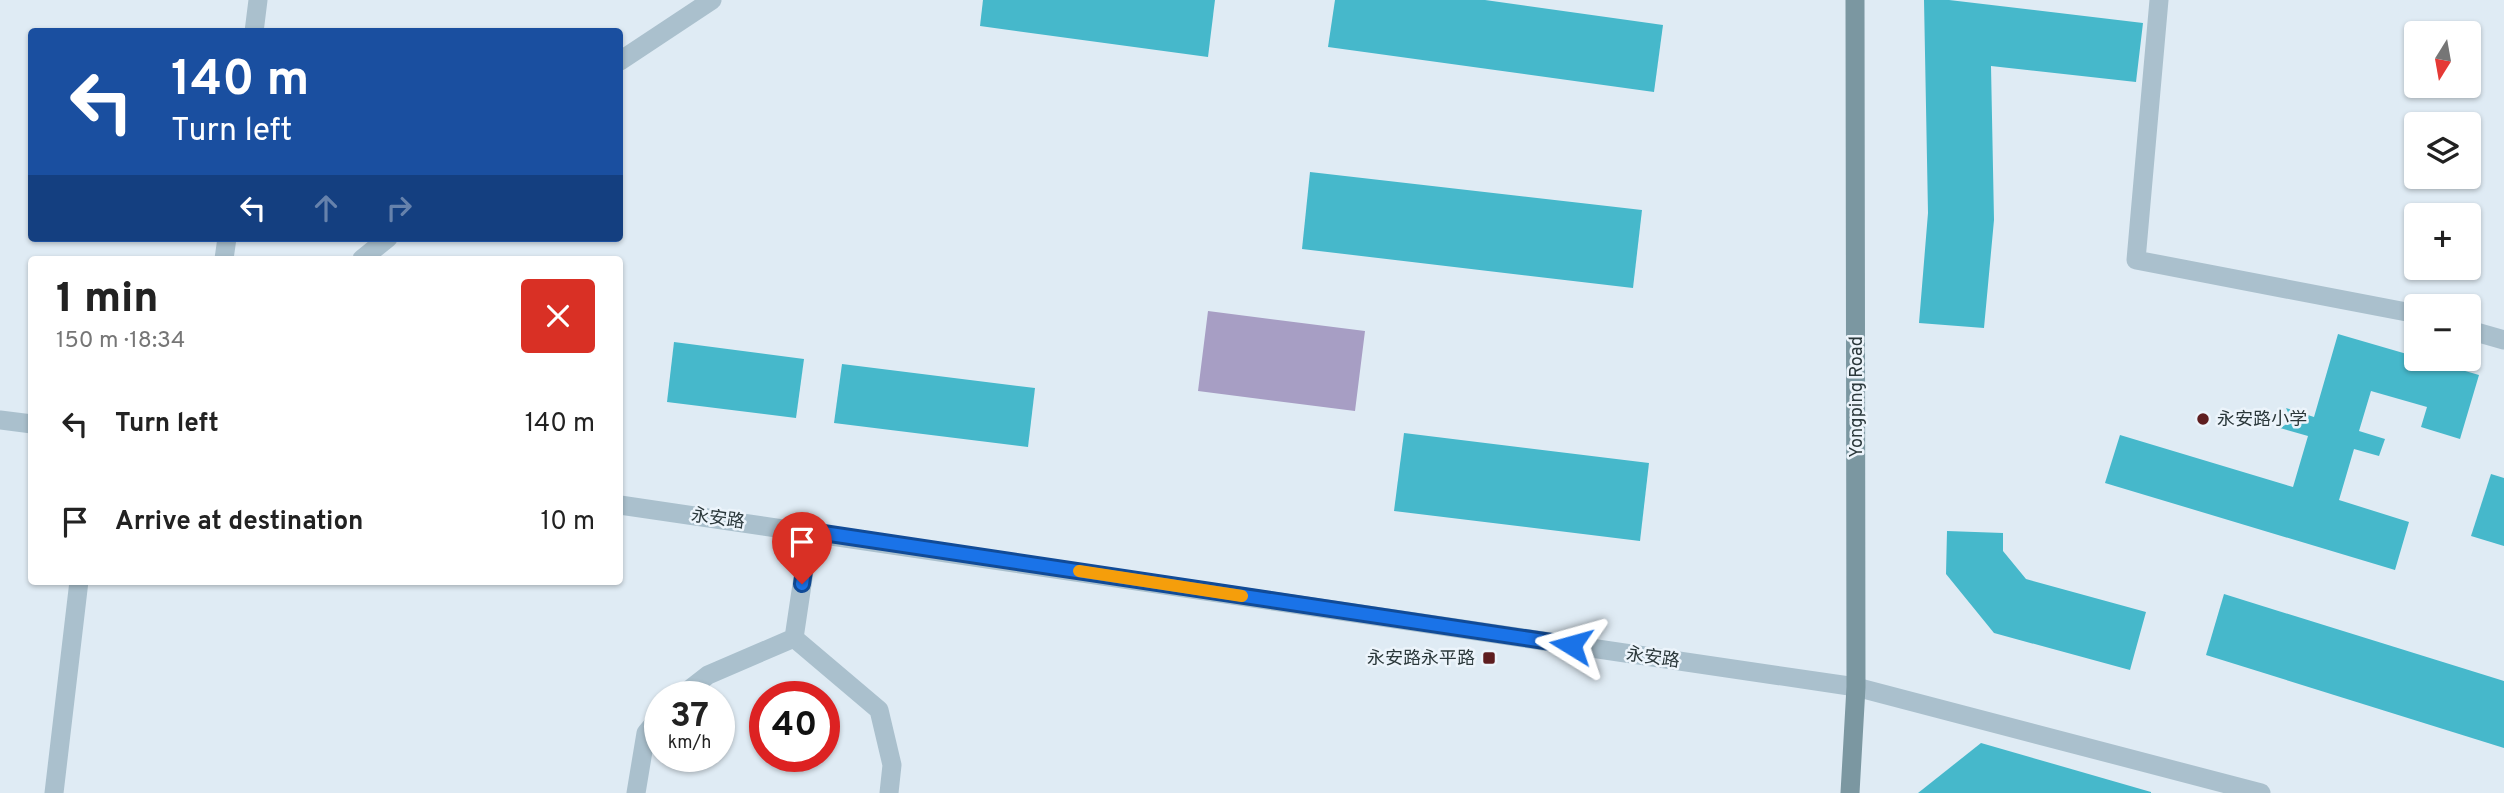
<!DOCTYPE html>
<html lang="en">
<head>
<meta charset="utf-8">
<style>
  :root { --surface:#fff; --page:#f6f6f6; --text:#222; --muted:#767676 }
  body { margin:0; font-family:Overpass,"Noto Sans SC",sans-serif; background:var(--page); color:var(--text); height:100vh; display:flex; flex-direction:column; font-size:26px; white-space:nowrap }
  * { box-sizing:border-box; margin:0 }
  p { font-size:23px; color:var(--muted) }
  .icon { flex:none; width:38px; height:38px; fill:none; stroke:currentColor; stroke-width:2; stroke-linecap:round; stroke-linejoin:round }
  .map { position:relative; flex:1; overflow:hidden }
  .side { position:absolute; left:28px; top:256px; width:595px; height:329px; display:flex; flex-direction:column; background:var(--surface); border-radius:7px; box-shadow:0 2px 5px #0004 }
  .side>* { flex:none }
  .hud { position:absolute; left:28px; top:28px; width:595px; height:214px; border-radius:7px; box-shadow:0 2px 5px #0004; background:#1a4fa0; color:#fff; overflow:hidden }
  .needle { width:46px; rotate:191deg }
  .controls { position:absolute; left:2404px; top:21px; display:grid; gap:14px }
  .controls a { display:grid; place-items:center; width:77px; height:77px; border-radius:7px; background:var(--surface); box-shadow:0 2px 5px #0004; font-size:35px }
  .speed { position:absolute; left:644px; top:681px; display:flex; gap:14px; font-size:35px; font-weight:700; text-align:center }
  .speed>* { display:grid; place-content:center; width:91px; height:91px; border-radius:50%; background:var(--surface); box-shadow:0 2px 5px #0004; line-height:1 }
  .speed small { font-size:18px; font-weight:400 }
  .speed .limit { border:10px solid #d22; background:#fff; color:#111 }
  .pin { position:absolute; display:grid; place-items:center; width:60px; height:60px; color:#fff; margin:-72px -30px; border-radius:50% 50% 50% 0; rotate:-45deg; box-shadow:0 0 7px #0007 }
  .pin .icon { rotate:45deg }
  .me { position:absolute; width:77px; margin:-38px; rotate:278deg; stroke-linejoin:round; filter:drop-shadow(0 0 5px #0008) }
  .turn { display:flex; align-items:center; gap:24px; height:147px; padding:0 28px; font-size:32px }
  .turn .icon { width:91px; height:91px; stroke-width:2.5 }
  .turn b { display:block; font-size:49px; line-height:60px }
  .lanes { display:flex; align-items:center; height:66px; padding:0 28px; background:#0003; justify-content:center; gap:35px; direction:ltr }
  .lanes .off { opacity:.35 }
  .round { display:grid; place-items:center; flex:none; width:74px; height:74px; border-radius:7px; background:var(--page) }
  .summary { display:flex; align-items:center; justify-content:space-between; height:119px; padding:0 28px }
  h1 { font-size:42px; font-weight:800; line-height:52px }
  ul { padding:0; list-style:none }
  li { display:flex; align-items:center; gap:21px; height:98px; padding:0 28px }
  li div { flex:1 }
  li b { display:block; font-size:26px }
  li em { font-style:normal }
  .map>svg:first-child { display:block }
</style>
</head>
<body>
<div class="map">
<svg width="2504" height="793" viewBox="0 0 2504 793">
  <rect width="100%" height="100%" fill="#dfebf4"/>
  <!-- green -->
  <path fill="#a79ec4" d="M1208 311 1365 331 1355 411 1198 391Z"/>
  <!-- building -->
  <g fill="#46b8cb">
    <path d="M983 0H1215L1208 57 980 26Z"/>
    <path d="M1335 0H1485L1663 25 1654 92 1328 47Z"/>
    <path d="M1924 0H1949L2143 23 2136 82 1991 66 1994 220 1984 328 1919 323 1928 213Z"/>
    <path d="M1310 172 1642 210 1633 288 1302 249Z"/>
    <path d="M2338 334 2479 375 2460 439 2421 427 2427 407 2371 391 2359 431 2385 439 2379 456 2354 449 2339 500 2409 522 2395 570 2105 483 2120 435 2293 487 2308 436 2280 428 2292 421 2286 408 2314 417Z"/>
    <path d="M674 342 804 359 796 418 667 402Z"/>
    <path d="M842 364 1035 388 1028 447 834 423Z"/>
    <path d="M1404 433 1649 463 1640 541 1394 511Z"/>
    <path d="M2491 474 2504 478V546L2471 536Z"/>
    <path d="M1947 531 2003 533V551L2026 579 2146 612 2130 670 1994 633 1946 574Z"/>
    <path d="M2224 594 2504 681V748L2206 655Z"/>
    <path d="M1981 743 2151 792V793H1918Z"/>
  </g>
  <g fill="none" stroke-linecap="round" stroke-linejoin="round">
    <!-- service -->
    <g stroke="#aac0cd" stroke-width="19">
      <path d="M794 638 879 710 892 765 889 793"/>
      <path d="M681 696 708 675 794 638 810 531"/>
      <path d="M54 793 79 581"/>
      <path d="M636 793 646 733 660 716"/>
    </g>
    <!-- minor -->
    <g stroke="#aac0cd" stroke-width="19">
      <path d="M2159 0 2136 260 2417 314"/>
      <path d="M254 32 258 0"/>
      <path d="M620 61 712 0"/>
      <path d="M224 259 227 238"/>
      <path d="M362 259 388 238"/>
      <path d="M2469 330 2504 340"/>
    </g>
    <!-- tertiary -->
    <g stroke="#aac0cd" stroke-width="19">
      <path d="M0 420 32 424"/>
      <path d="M620 505 1856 687 2261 793"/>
    </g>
    <!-- secondary -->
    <path stroke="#7b97a1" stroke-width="19" d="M1850 793 1856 687 1855 0"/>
  </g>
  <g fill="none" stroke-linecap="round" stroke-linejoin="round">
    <defs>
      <path id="route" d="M802 584 810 531 1571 645"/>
    </defs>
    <!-- route casing -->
    <use href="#route" stroke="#114b97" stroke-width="18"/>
    <!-- route -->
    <use href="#route" stroke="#1a73e8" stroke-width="12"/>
    <!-- slow -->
    <path stroke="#f59e0b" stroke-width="12" d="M1079 571 1242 596"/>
  </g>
  <!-- markers -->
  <g fill="#5e1d1f" stroke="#ecf4fb" stroke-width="2.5">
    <circle cx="2203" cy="419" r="7"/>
    <rect x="1482" y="651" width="14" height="14" rx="3.5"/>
  </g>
  <g text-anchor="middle" stroke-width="5" stroke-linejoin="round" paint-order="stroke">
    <!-- street labels -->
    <g font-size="18" fill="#2a373a" stroke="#ecf4fb">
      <text transform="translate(1856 397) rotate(-90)" y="6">Yongping Road</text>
      <text transform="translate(718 518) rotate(8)" y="6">永安路</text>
      <text transform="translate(1653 657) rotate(8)" y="6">永安路</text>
    </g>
    <!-- poi labels -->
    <g font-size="18" fill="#2a373a" stroke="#ecf4fb" text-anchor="start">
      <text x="2217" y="425">永安路小学</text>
      <text x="1475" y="664" text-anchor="end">永安路永平路</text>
    </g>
  </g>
</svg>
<div class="controls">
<a><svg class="needle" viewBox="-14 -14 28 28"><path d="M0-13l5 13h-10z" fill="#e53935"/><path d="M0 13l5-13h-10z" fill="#767676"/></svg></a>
<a><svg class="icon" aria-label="layers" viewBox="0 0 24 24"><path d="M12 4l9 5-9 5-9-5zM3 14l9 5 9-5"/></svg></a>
<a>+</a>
<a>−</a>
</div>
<div class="speed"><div>37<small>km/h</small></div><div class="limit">40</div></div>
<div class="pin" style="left:802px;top:584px;background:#d93025"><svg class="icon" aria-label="arrive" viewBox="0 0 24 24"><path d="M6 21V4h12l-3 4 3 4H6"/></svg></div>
<svg class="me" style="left:1571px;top:645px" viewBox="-20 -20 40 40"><path d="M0-17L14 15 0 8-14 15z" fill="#1a73e8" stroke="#fff" stroke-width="4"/></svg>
<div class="hud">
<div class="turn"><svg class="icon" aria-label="left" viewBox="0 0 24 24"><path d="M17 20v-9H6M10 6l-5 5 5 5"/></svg><div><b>140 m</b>Turn left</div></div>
<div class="lanes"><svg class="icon" aria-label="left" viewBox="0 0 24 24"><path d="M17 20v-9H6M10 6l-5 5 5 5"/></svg><svg class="icon off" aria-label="ahead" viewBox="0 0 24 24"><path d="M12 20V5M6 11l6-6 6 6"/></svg><svg class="icon off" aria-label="right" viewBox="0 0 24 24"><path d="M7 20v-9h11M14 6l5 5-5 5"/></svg></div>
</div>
<section class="side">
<div class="summary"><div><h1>1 min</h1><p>150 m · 18:34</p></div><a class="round" style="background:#d93025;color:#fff"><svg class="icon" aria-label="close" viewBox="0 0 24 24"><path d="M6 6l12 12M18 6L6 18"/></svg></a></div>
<ul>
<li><svg class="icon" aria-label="left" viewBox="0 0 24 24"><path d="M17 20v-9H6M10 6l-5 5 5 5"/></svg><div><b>Turn left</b></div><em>140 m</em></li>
<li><svg class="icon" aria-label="arrive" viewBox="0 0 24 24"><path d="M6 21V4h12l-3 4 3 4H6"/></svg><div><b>Arrive at destination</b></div><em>10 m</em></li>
</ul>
</section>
</div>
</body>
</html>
